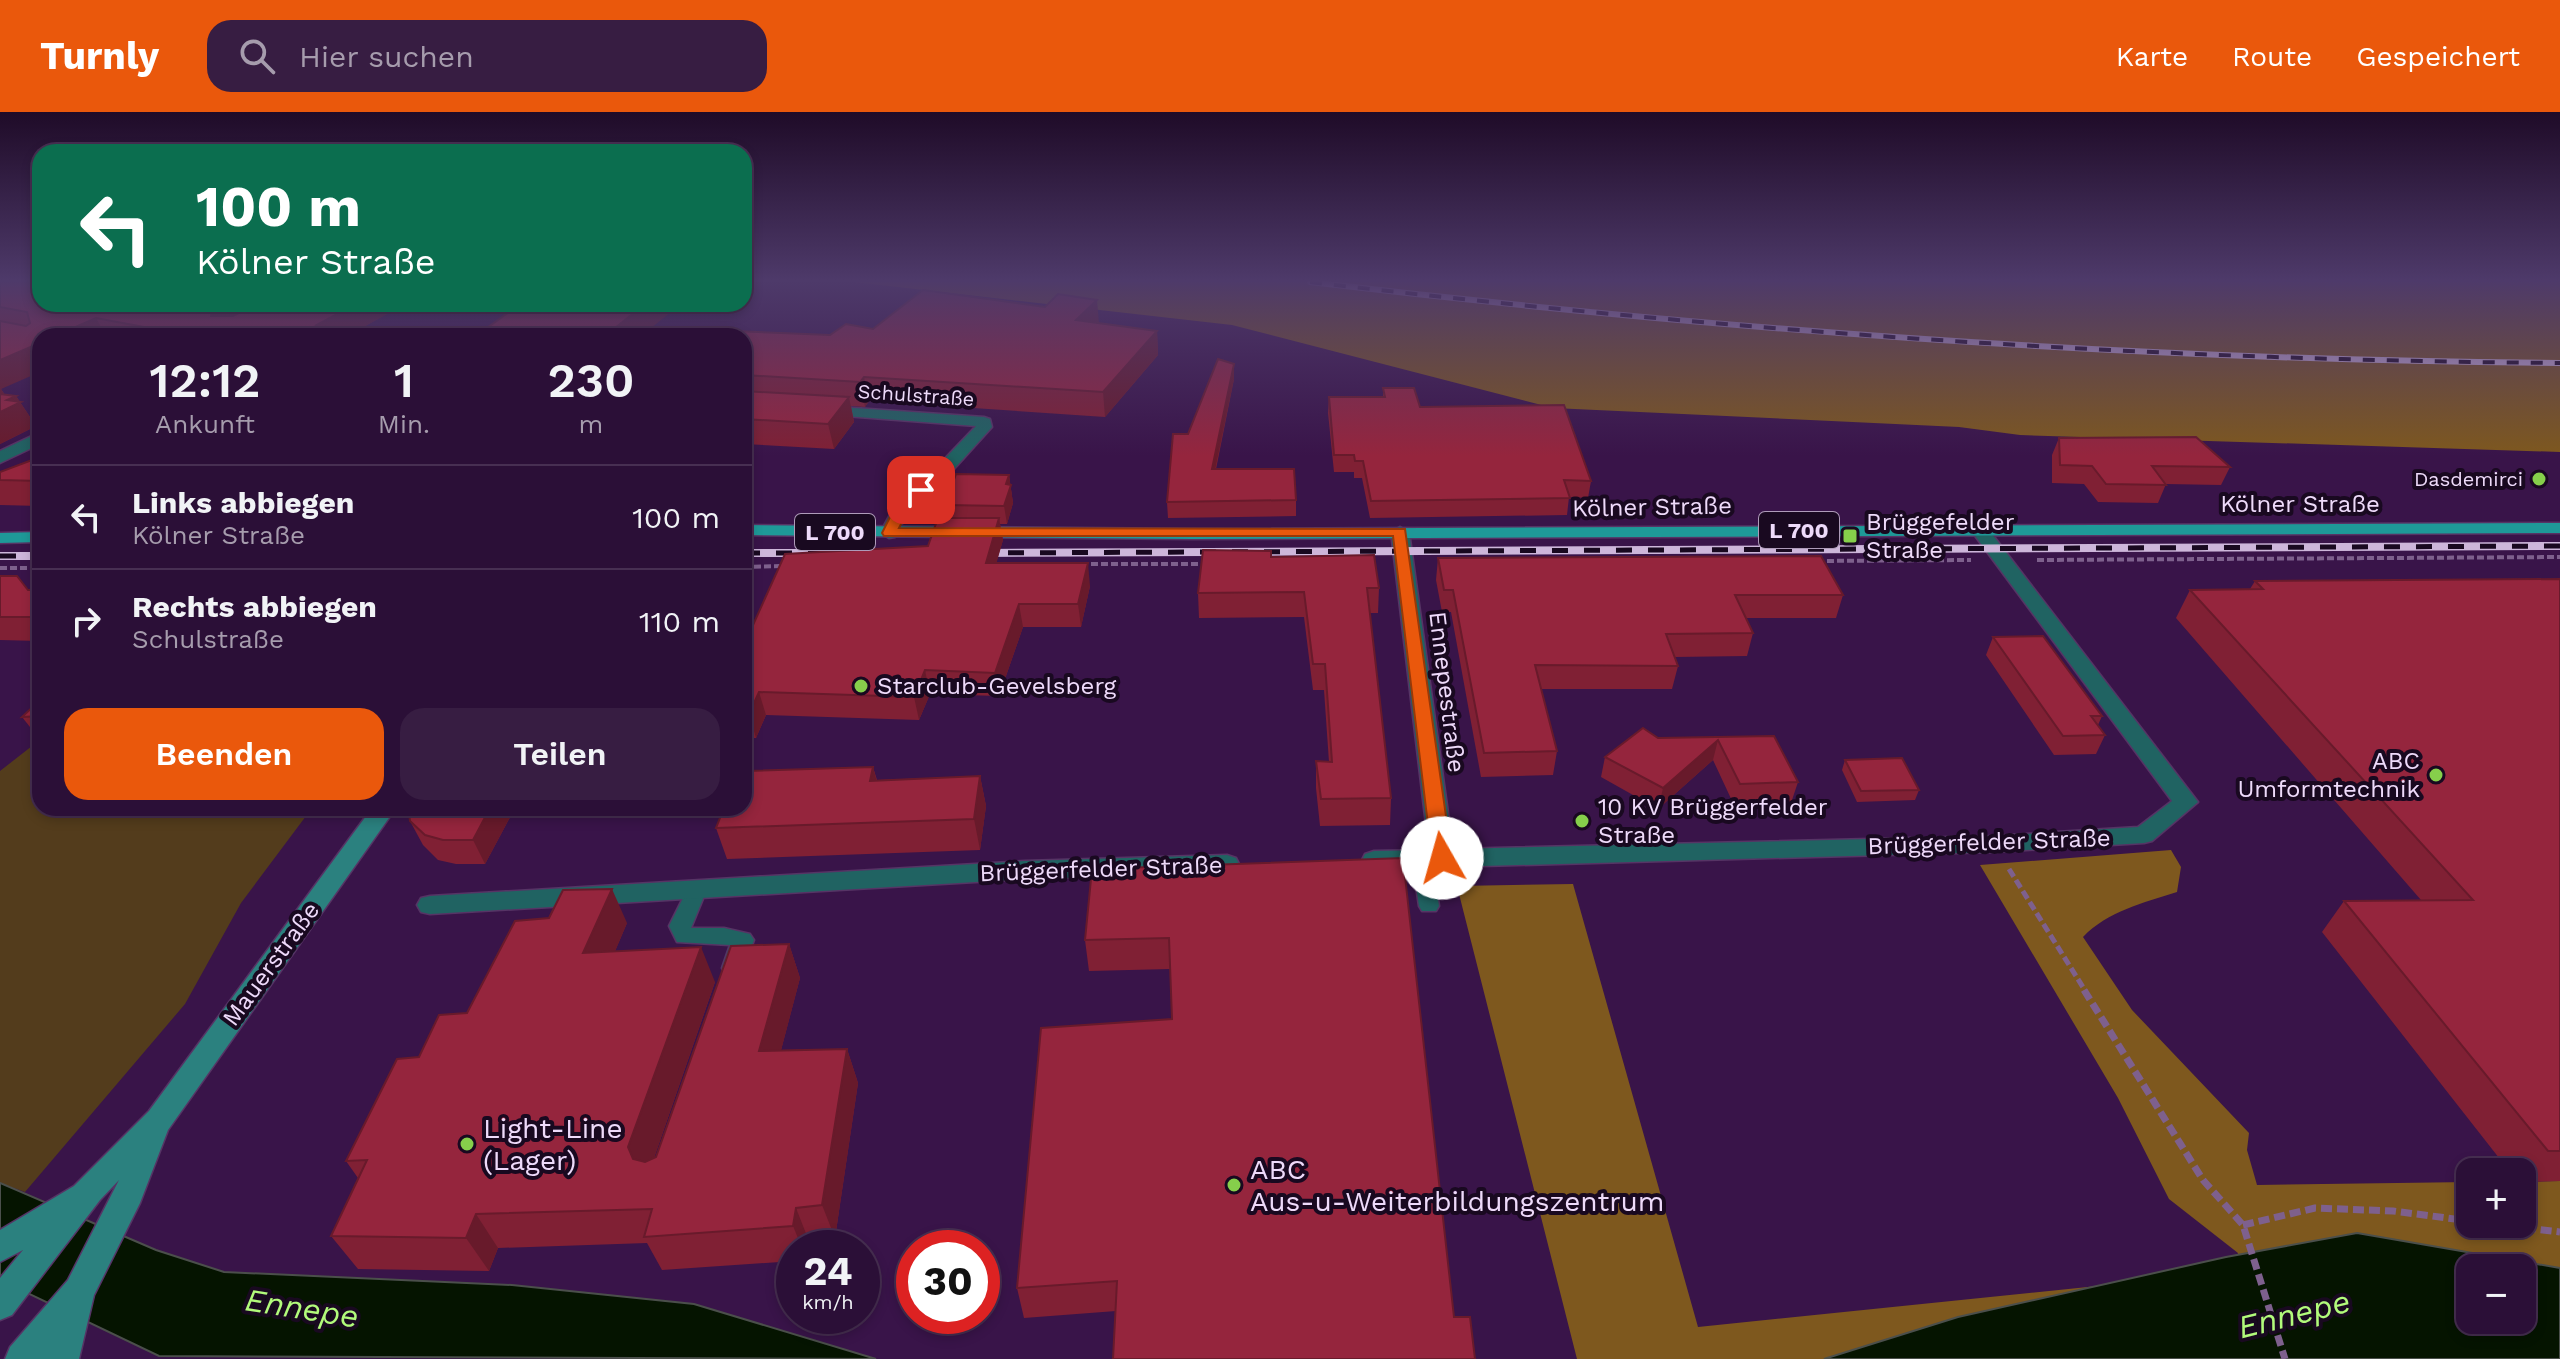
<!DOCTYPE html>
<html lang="de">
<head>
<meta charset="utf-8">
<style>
  :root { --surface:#2b0f37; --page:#371d42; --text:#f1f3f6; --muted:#a69cad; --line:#472f52; --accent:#ea580c }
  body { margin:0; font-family:"Work Sans",sans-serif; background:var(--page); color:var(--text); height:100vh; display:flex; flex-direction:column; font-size:30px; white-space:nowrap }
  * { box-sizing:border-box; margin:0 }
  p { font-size:26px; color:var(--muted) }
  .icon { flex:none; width:44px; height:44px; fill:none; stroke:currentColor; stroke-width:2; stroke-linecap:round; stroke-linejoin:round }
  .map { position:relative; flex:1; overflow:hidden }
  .panel { position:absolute; left:32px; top:216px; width:720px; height:488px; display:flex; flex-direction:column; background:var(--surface); border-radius:24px; box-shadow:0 4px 12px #0003,0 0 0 2px var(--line) }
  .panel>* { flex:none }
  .guide { position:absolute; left:32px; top:32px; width:720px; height:168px; border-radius:24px; box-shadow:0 4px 12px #0003,0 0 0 2px var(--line); background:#0b6e4f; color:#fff; overflow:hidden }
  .tools { position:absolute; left:2456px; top:1046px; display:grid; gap:16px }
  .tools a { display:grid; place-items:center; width:80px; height:80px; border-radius:16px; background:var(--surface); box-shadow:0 4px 12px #0003,0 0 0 2px var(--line); font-size:40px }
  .speed { position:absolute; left:776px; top:1118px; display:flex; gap:16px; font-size:40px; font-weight:700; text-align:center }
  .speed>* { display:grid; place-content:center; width:104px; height:104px; border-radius:50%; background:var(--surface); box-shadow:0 4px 12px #0003,0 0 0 2px var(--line); line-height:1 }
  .speed small { font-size:20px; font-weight:400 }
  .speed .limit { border:12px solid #d22; background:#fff; color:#111 }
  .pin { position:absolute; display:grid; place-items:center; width:68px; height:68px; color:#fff; margin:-34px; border-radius:16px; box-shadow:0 4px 12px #0006 }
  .me { position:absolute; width:88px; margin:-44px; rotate:353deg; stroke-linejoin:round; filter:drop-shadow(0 0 6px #0008) }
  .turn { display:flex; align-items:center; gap:28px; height:168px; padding:0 32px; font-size:36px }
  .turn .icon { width:104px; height:104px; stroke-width:2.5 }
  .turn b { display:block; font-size:56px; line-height:68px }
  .eta { display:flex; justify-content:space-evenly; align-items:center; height:136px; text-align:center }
  .eta b { font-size:48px; font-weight:600; line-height:56px }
  .primary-button { display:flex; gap:16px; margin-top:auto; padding:16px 32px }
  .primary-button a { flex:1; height:92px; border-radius:24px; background:var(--accent); color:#fff; font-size:32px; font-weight:600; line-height:92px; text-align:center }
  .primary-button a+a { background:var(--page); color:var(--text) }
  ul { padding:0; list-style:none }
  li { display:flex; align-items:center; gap:24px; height:104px; padding:0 32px; border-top:2px solid var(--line) }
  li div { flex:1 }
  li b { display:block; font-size:30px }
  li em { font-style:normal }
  header { display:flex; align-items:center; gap:48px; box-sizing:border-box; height:112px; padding:0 40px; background:var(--accent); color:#fff }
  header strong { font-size:38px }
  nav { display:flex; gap:44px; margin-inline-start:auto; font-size:28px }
  .search { width:560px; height:72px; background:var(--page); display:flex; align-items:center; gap:20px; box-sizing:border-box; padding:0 28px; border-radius:24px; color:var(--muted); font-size:30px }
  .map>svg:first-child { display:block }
</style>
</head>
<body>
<header>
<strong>Turnly</strong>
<div class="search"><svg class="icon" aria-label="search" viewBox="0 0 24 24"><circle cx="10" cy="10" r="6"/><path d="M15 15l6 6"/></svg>Hier suchen</div>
<nav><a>Karte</a><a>Route</a><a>Gespeichert</a></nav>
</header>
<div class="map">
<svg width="2560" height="1247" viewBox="0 0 2560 1247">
  <rect width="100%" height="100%" fill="#391449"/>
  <!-- green -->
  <path fill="#533c1c" d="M32 634H40V696H312L241 791 185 892 25 1080 0 1071V659Z"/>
  <!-- forest -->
  <g fill="#7e581e" fill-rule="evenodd">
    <path d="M854 170H2560V340L2020 323 1959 315 1553 296 1232 213Z"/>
    <path d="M2171 738 2181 755 2177 780C2143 791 2108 799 2083 825L2132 898 2249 1021 2247 1038 2257 1073 2470 1070V1112H2522V1070L2560 1069V1247H1577L1457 774 1573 772 1698 1215 2233 1160 2238 1141 2169 1087 2118 986 1980 753ZM2470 1156H2522V1208H2470Z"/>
  </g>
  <!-- water -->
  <g fill="#051400" stroke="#4b4f4b" stroke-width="2" fill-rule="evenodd">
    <path d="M0 1071 156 1138 224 1160 512 1173 694 1192 876 1247 159 1244 0 1168Z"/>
    <path d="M2357 1121 2560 1156V1247H1824L1958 1205 2226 1145ZM2470 1156H2522V1208H2470Z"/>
  </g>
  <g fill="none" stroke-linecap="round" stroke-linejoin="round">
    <defs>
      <g id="service">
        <path d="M1422 740 1429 742 1432 747 1439 794 1436 799H1422L1419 794 1412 747 1415 742Z"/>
        <path d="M697 770 704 772 707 777 691 816H724L750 822 754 828 741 862 733 864 725 862 722 856 730 833 677 830 669 814 690 772Z"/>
      </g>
      <g id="minor">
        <path d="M825 294 984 305 990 307 992 315 944 368 911 395 895 425 889 426 880 421 898 388 932 360 976 314 819 302 817 299Z"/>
        <path d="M40 320V332L0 351V339Z"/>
        <path d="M1979 412 1985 413 2198 690 2152 729 2144 731 1994 740 1374 757 1365 754 1362 748 1365 742 1374 739 1429 738 1391 420 1400 415 1409 420 1453 737 1994 724 2138 715 2172 689 1973 421 1970 417Z"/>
        <path d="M1227 743 1236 746 1239 752 1236 758 1227 761 1025 767 430 802 421 800 417 793 421 786 430 784 1025 749Z"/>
      </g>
      <path id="secondary" d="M372 696H396L168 1018 140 1091 94 1183 79 1247H5L10 1235 68 1168 119 1068 100 1088 12 1203 0 1208V1166L23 1138 0 1150V1118L74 1074 149 999Z"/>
      <g id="primary">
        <path d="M2560 411V421L1192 427 744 423V413L1192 417Z"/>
        <path d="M40 420V430L0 431V421Z"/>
      </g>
    </defs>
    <!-- service casing -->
    <use href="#service" stroke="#563465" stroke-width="3"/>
    <!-- minor casing -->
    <use href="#minor" stroke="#563465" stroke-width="3"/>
    <!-- secondary casing -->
    <use href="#secondary" stroke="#563465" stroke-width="3"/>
    <!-- primary casing -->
    <use href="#primary" stroke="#563465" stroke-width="3"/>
    <!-- path-far2 -->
    <g stroke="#7e608d" stroke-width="4" stroke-dasharray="7 3" stroke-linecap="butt">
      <path d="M2037 448 2560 445"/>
      <path d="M1817 449 1971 448"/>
      <path d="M1081 452H1207"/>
      <path d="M744 455 783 454"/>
      <path d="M0 456H40"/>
    </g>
    <!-- path-far1 -->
    <path stroke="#7e608d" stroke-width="5" stroke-dasharray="9 4" stroke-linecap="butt" d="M2009 757 2086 880"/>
    <!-- path -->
    <g stroke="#7e608d" stroke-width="7" stroke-dasharray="11 5" stroke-linecap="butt">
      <path d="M2084 878 2203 1068 2243 1113 2285 1247"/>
      <path d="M2493 1112 2560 1120"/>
      <path d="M2243 1113 2315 1096 2393 1099 2470 1109"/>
    </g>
    <!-- service -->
    <use href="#service" fill="#206362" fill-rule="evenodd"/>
    <!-- minor -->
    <use href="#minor" fill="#206362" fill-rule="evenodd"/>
    <!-- secondary -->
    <use href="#secondary" fill="#2b817f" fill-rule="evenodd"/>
    <!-- primary -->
    <use href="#primary" fill="#1e9998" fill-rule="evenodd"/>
    <defs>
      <path id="rail-far1" d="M1310 170C1726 219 2141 248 2560 251"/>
      <g id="rail">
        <path d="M744 441H824"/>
        <path d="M976 441 2560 434"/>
        <path d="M0 444H40"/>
      </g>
    </defs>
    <!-- rail-far1 casing -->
    <use href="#rail-far1" stroke="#cdb6da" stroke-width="6"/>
    <!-- rail casing -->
    <use href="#rail" stroke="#cdb6da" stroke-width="8"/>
    <!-- rail-far1 -->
    <use href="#rail-far1" stroke="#190920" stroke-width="4" stroke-dasharray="12" stroke-linecap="butt"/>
    <!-- rail -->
    <use href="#rail" stroke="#190920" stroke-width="5" stroke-dasharray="16" stroke-linecap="butt"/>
  </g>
  <!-- wall -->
  <g fill="#802034">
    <path d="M0 170 387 202 347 224H40L1 277 5 283 16 284 36 314 0 332Z"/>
    <path d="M1099 211 1157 219 1158 243 1105 305 869 289 865 295 851 294 854 310 834 337 744 332V224L830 223 873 217Z"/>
    <path d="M1234 267 1216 357 1296 388V404L1168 406 1167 390 1188 322Z"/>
    <path d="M1383 276 1420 295 1591 369 1588 386 1569 385 1567 403 1370 406 1362 366H1354V360H1334L1328 301 1329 285H1383Z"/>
    <path d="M2059 326 2230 355 2221 373 2166 372 2158 391 2098 390 2084 372 2052 371V343Z"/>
    <path d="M40 345V394L0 393V360Z"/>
    <path d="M1009 363 1013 391 1007 412H1000L1003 428 996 451 1090 474 1081 515H1023L999 584 930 582 919 608 766 603 756 626H744V533L928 434 947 406 945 393Z"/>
    <path d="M1271 445 1379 476 1378 501H1370L1391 686 1390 713 1320 714 1316 676V649L1329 650 1324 578H1313L1304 505 1199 506 1198 481Z"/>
    <path d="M1438 446 1843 483 1836 506H1746L1753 521 1747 544 1674 545 1678 554 1672 577H1541L1557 639 1553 663 1481 665 1451 500H1442L1436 468Z"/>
    <path d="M0 464 28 478H40V529L0 528Z"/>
    <path d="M2560 467V1069L2522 1070V1060H2510L2322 820 2344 789 2421 788 2176 506 2190 478 2250 477 2255 469Z"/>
    <path d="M1993 525 2102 604 2098 613 2105 623 2096 642 2054 643 1986 543Z"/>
    <path d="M40 588V625H38L22 605Z"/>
    <path d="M1774 624 1798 670 1791 691 1734 693 1713 648 1658 697 1601 665 1605 645 1658 626Z"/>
    <path d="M1845 648 1919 678 1915 688 1857 690 1842 658Z"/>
    <path d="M873 655 877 668 980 664 986 694 980 738 727 747 716 716Z"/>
    <path d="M515 696 485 752H456L438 748 423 733 410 709Z"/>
    <path d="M1403 746 1116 1199 1024 1206 1017 1176 1172 907 1170 857 1089 859 1085 828Z"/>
    <path d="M627 811 615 839 715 870 654 1046 656 1045 789 832 800 866 781 938 847 937 858 971 835 1126 809 1129 808 1136H794V1149L662 1158 647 1131 498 1136 489 1159 358 1157 331 1124 358 1066 346 1049 419 945 467 901Z"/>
  </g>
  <!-- shaded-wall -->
  <g fill="#681a2b">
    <path d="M1097 188 1099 211 1076 208Z"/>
    <path d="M226 192H276L224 221 211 204 212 199Z"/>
    <path d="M356 192H383L387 202 347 224H316L315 214Z"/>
    <path d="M645 192H681L641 224H605Z"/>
    <path d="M96 206 106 224H55Z"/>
    <path d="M1157 219 1158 243 1105 305 1103 280Z"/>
    <path d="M40 231V260L1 277 8 288 16 284 36 314 0 332V248Z"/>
    <path d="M1234 252V267L1212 373V357Z"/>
    <path d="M864 265 869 289 865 295 860 270Z"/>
    <path d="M849 285 854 310 834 337 828 312Z"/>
    <path d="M1009 363 1013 391 1007 412 1004 394 1006 372Z"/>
    <path d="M999 406 1003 428 990 474 986 451Z"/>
    <path d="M1088 451 1090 474 1081 515 1078 492Z"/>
    <path d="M1019 492 1023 515 999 584 995 561Z"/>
    <path d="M925 558 930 582 919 608 914 585Z"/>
    <path d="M759 580 766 603 756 626 749 602Z"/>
    <path d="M1718 628 1713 648 1658 697 1663 676Z"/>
    <path d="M873 655 881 685 870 669Z"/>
    <path d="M980 664 986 694 980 738 974 707Z"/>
    <path d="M490 696H515L485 752 473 728Z"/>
    <path d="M612 777 627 811 600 875 583 841Z"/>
    <path d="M789 832 800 866 772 973 759 939Z"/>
    <path d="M701 835 715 870 646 1069 633 1047 628 1035Z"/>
    <path d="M847 937 858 971 835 1126 822 1093Z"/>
    <path d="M796 1096 809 1129 808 1136H802L793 1114Z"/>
    <path d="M476 1102 498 1136 489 1159 466 1126Z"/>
  </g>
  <!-- building -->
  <g fill="#95253d" stroke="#681a2b" stroke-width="2">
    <path d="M0 170H40V192H226L212 199 211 204H233L256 192H356L315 214H324L316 224H192L96 206 55 224H40V231L0 248V209L26 214 30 211 27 200 0 195Z"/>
    <path d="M923 178 1045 195 1058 182 1097 188 1076 208 1157 219 1103 280 864 265 860 270 744 263V224H729L734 219 830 223 846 212 873 217Z"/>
    <path d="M520 192H645L605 224H476Z"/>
    <path d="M1218 247 1234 252 1212 357H1294L1296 388 1167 390 1173 322H1188Z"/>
    <path d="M1383 276H1414L1420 295 1564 293 1591 369 1564 368 1570 386 1371 389 1363 349H1355L1354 343H1334L1329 285H1385Z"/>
    <path d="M744 279 849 285 828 312 744 307Z"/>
    <path d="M0 282 16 284 7 288 21 290 0 300Z"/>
    <path d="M2196 325 2230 355 2152 354 2166 373 2106 372 2092 354 2060 353 2059 326Z"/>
    <path d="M40 345V369L0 368V360Z"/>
    <path d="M956 362 1009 363 1006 372 1011 373 1004 394 945 393Z"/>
    <path d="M938 406H999L986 451H1088L1078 492H1019L995 561 925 558 914 585 759 580 749 602H744V533L785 442 928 434Z"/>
    <path d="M1203 438 1271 439V445L1374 443 1379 476H1367L1391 686 1321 687 1316 649 1332 650 1325 552H1313L1304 480 1198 481Z"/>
    <path d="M1821 444 1843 483H1735L1753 521 1666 522 1678 554 1535 553 1557 639 1484 641 1453 478H1444L1438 446Z"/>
    <path d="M0 464H17L28 478H40V505H0Z"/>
    <path d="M2560 467V1039H2548L2344 789 2473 788 2190 478 2263 477 2255 469Z"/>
    <path d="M2043 524 2102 604H2091L2105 623 2063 624 1993 525Z"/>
    <path d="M40 588V604L22 605Z"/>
    <path d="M1643 616 1658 626 1774 624 1798 670 1740 672 1718 628 1663 676 1605 645Z"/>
    <path d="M1902 646 1919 678 1861 679 1845 648Z"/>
    <path d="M873 655 870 669 980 664 974 707 716 716 724 696H744V659Z"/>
    <path d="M411 696H490L473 728H443L425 723 410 709 409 701Z"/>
    <path d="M1403 746 1454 1205H1470L1475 1247H1113L1117 1169 1017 1176 1041 916 1172 907 1169 826 1085 828 1092 757Z"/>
    <path d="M612 777 583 841 701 835 628 1035 633 1047 645 1050 656 1045 731 834 789 832 759 939 847 937 822 1093 796 1096 793 1114 644 1125 652 1097 476 1102 466 1126 331 1124 367 1048 346 1049 397 947 419 945 439 903 467 901 515 809 549 806 563 778Z"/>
  </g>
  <!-- sky -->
  <linearGradient id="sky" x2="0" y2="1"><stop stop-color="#1f0b28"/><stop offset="0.49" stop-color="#4e3a6a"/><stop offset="1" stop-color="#4e3a6a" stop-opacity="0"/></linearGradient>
  <rect width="2560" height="344" fill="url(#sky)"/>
  <!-- route -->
  <path fill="#ea580c" stroke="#983908" stroke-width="2" d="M916 375 928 378 910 395 899 416 1405 417 1452 746 1449 751H1435L1432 746 1393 424H884L882 421 898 389Z"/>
  <!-- markers -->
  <g fill="#86cf4b" stroke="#190920" stroke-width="3">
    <circle cx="2539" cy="367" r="8"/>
    <rect x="1842" y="416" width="16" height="16" rx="4"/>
    <circle cx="861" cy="574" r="8"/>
    <circle cx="2436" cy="663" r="8"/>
    <circle cx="1582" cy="709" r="8"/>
    <circle cx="467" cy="1032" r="8"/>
    <circle cx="1234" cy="1073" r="8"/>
  </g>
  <g text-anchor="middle" stroke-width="8" stroke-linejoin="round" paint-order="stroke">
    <!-- far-street labels -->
    <g font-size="20" fill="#eedafa" stroke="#190920">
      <text transform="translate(916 283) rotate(4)" y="7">Schulstraße</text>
    </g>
    <!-- far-poi labels -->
    <g font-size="20" fill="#eedafa" stroke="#190920" text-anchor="end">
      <text x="2523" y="374">Dasdemirci</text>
    </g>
    <!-- shield labels -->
    <g fill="#190920" stroke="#ae9bb9" stroke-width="2">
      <rect x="1759" y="400" width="80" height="36" rx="6"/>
      <rect x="795" y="402" width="80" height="36" rx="6"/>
    </g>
    <g font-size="22" font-weight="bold" fill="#eedafa">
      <text x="1799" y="426">L 700</text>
      <text x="835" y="428">L 700</text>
    </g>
    <!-- street labels -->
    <g font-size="24" fill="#eedafa" stroke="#190920">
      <text x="2300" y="400">Kölner Straße</text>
      <text transform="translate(1652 395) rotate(-1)" y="8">Kölner Straße</text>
      <text transform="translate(1447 580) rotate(83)" y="8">Ennepestraße</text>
      <text transform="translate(1989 730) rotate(-2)" y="8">Brüggerfelder Straße</text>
      <text transform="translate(1101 757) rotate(-2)" y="8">Brüggerfelder Straße</text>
      <text transform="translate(271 852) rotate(-54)" y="8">Mauerstraße</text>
    </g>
    <!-- poi labels -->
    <g font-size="24" fill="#eedafa" stroke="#190920" text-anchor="start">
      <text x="1866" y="418">Brüggefelder<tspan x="1866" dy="28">Straße</tspan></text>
      <text x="877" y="582">Starclub-Gevelsberg</text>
      <text x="2420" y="657" text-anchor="end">ABC<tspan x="2420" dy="28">Umformtechnik</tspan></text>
      <text x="1598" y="703">10 KV Brüggerfelder<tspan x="1598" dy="28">Straße</tspan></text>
    </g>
    <!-- near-poi labels -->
    <g font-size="28" fill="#eedafa" stroke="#190920" text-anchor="start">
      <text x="483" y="1026">Light-Line<tspan x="483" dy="32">(Lager)</tspan></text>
      <text x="1250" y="1067">ABC<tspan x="1250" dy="32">Aus-u-Weiterbildungszentrum</tspan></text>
    </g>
    <!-- near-water labels -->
    <g font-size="32" font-style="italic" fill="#b2fb7b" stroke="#190920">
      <text transform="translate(302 1196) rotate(9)" y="11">Ennepe</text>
      <text transform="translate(2294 1202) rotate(-14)" y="11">Ennepe</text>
    </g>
  </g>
</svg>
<div class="tools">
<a>+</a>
<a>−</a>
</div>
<div class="speed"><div>24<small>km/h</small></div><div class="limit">30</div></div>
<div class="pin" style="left:921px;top:378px;background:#d93025"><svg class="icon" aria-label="arrive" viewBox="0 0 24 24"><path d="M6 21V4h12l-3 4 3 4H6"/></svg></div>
<svg class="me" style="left:1442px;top:746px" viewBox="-20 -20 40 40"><circle r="19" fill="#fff"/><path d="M0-13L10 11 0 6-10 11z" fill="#ea580c"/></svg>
<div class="guide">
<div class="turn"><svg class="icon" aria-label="left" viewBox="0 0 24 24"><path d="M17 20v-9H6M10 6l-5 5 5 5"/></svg><div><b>100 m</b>Kölner Straße</div></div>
</div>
<section class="panel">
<div class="eta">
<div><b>12:12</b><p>Ankunft</p></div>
<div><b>1</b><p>Min.</p></div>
<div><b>230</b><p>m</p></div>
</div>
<ul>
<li><svg class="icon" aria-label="left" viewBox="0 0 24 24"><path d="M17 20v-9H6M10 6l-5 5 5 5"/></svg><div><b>Links abbiegen</b><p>Kölner Straße</p></div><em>100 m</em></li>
<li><svg class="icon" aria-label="right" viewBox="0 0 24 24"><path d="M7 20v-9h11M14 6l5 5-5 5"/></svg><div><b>Rechts abbiegen</b><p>Schulstraße</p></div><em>110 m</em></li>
</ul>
<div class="primary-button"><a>Beenden</a><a>Teilen</a></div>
</section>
</div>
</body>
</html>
